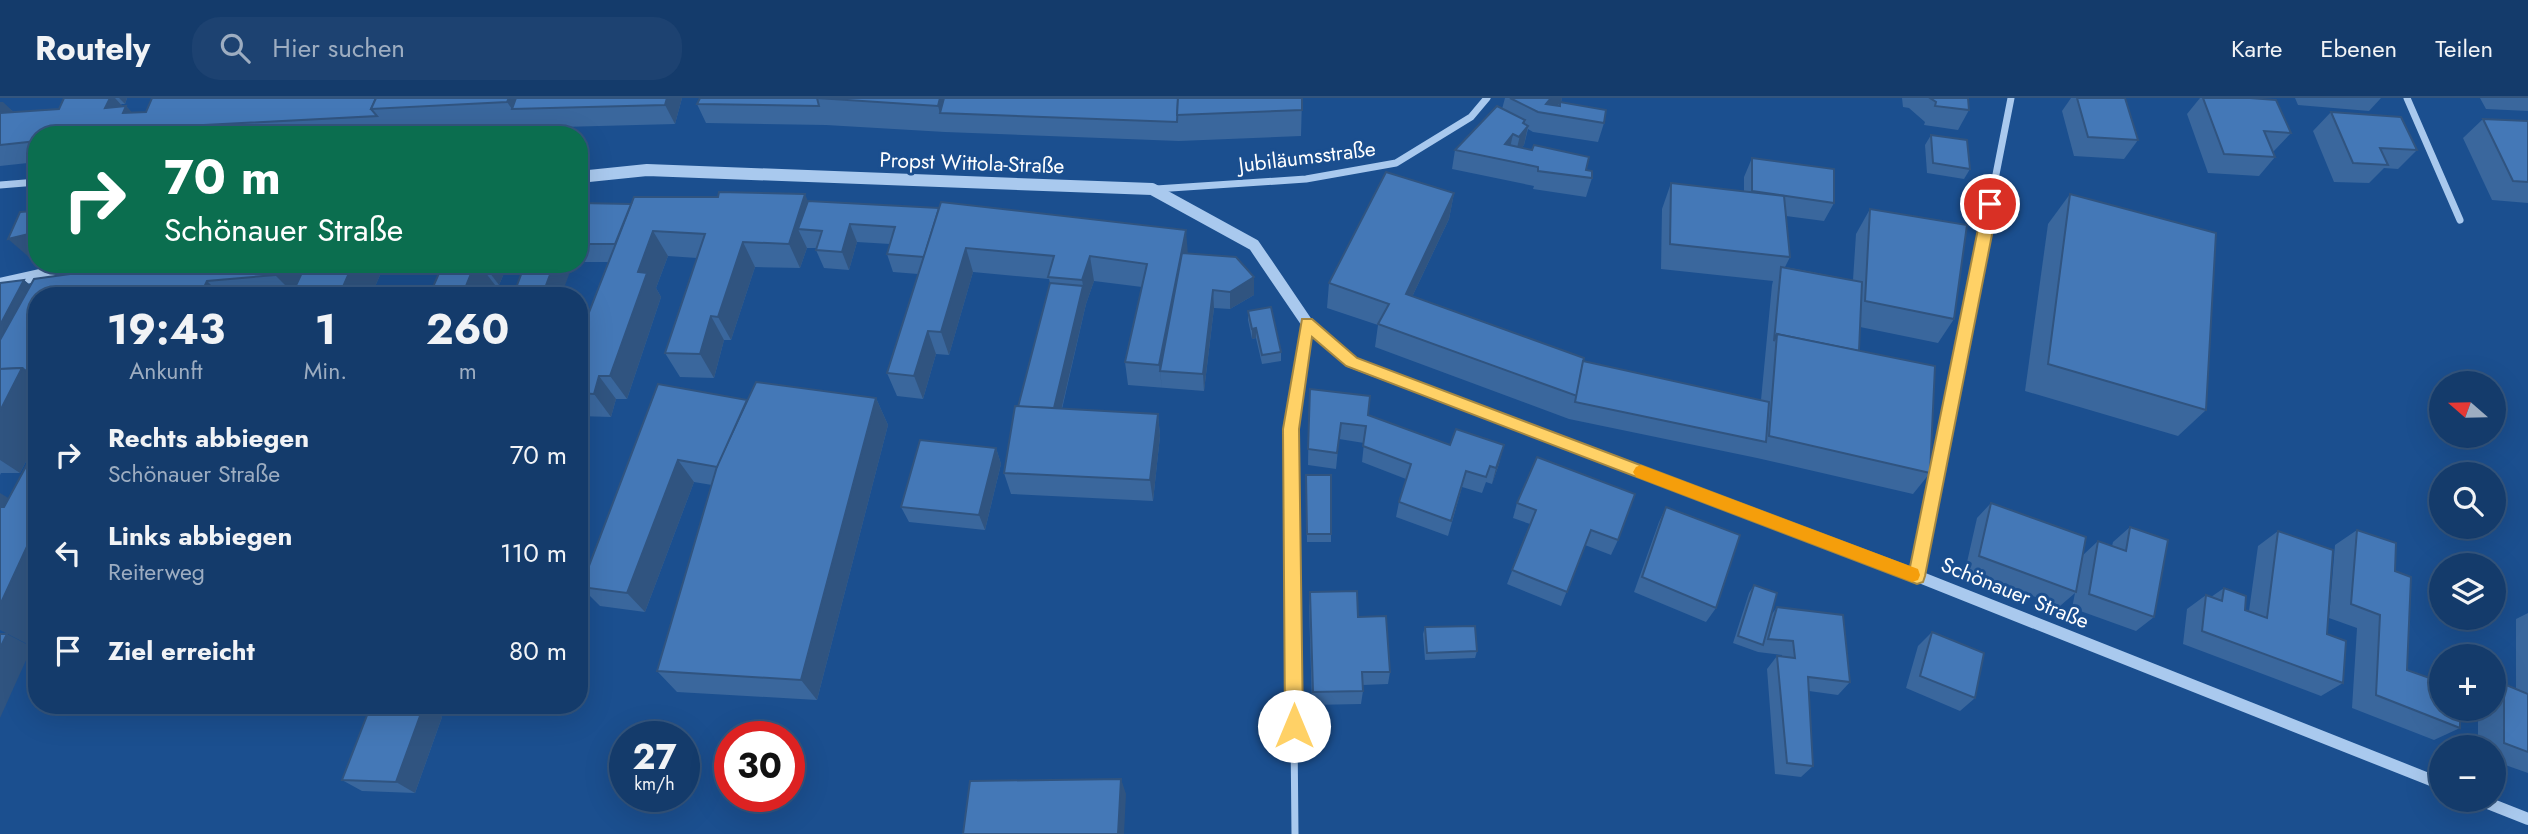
<!DOCTYPE html>
<html lang="de">
<head>
<meta charset="utf-8">
<style>
  :root { --surface:#143b6b; --page:#1d4271; --text:#f1f3f6; --muted:#9dadc1; --line:#33557e }
  body { margin:0; font-family:Jost,sans-serif; background:var(--page); color:var(--text); height:100vh; display:flex; flex-direction:column; font-size:26px; white-space:nowrap }
  * { box-sizing:border-box; margin:0 }
  p { font-size:23px; color:var(--muted) }
  .icon { flex:none; width:38px; height:38px; fill:none; stroke:currentColor; stroke-width:2; stroke-linecap:round; stroke-linejoin:round }
  .map { position:relative; flex:1; overflow:hidden }
  .drawer { position:absolute; left:28px; top:189px; width:560px; height:427px; display:flex; flex-direction:column; background:var(--surface); border-radius:28px; box-shadow:0 7px 28px #0002,0 0 0 2px var(--line) }
  .drawer>* { flex:none }
  .banner { position:absolute; left:28px; top:28px; width:560px; height:147px; border-radius:28px; box-shadow:0 7px 28px #0002,0 0 0 2px var(--line); background:#0b6e4f; color:#fff; overflow:hidden }
  .needle { width:46px; rotate:290deg }
  .controls { position:absolute; left:2429px; top:273px; display:grid; gap:14px }
  .controls a { display:grid; place-items:center; width:77px; height:77px; border-radius:50%; background:var(--surface); box-shadow:0 7px 28px #0002,0 0 0 2px var(--line); font-size:35px }
  .speed { position:absolute; left:609px; top:623px; display:flex; gap:14px; font-size:35px; font-weight:700; text-align:center }
  .speed>* { display:grid; place-content:center; width:91px; height:91px; border-radius:50%; background:var(--surface); box-shadow:0 7px 28px #0002,0 0 0 2px var(--line); line-height:1 }
  .speed small { font-size:18px; font-weight:400 }
  .speed .limit { border:10px solid #d22; background:#fff; color:#111 }
  .pin { position:absolute; display:grid; place-items:center; width:60px; height:60px; color:#fff; margin:-30px; border:4px solid #fff; border-radius:50%; box-shadow:0 2px 7px #0007 }
  .me { position:absolute; width:77px; margin:-38px; rotate:0deg; stroke-linejoin:round; filter:drop-shadow(0 0 5px #0008) }
  .turn { display:flex; align-items:center; gap:24px; height:147px; padding:0 21px; font-size:32px }
  .turn .icon { width:91px; height:91px; stroke-width:2.5 }
  .turn b { display:block; font-size:49px; line-height:60px }
  .eta { display:flex; justify-content:space-evenly; align-items:center; height:119px; text-align:center }
  .eta b { font-size:42px; font-weight:700; line-height:49px }
  ul { padding:0; list-style:none }
  li { display:flex; align-items:center; gap:21px; height:98px; padding:0 21px }
  li div { flex:1 }
  li b { display:block; font-size:26px }
  li em { font-style:normal }
  header { display:flex; align-items:center; gap:42px; box-sizing:border-box; height:98px; padding:0 35px; background:var(--surface); border-bottom:2px solid var(--line) }
  header strong { font-size:33px }
  nav { display:flex; gap:38px; margin-inline-start:auto; font-size:24px }
  .search { width:490px; height:63px; background:var(--page); display:flex; align-items:center; gap:18px; box-sizing:border-box; padding:0 24px; border-radius:28px; color:var(--muted); font-size:26px }
  .map>svg:first-child { display:block }
</style>
</head>
<body>
<header>
<strong>Routely</strong>
<div class="search"><svg class="icon" aria-label="search" viewBox="0 0 24 24"><circle cx="10" cy="10" r="6"/><path d="M15 15l6 6"/></svg>Hier suchen</div>
<nav><a>Karte</a><a>Ebenen</a><a>Teilen</a></nav>
</header>
<div class="map">
<svg width="2528" height="736" viewBox="0 0 2528 736">
  <rect width="100%" height="100%" fill="#1b4f8f"/>
  <g fill="none" stroke-linecap="round" stroke-linejoin="round">
    <!-- minor -->
    <g stroke="#a9c9ee" stroke-width="7">
      <path d="M2407 0 2460 122"/>
      <path d="M0 87 37 84"/>
      <path d="M1156 91 1306 81 1396 65 1471 19 1487 0"/>
      <path d="M1917 478 2011 0"/>
      <path d="M1295 736 1291 331 1307 225"/>
    </g>
    <!-- tertiary -->
    <g stroke="#a9c9ee" stroke-width="12">
      <path d="M579 79 647 72 1152 91 1254 147 1307 225 1351 264 1917 478 2441 686"/>
      <path d="M0 186 89 166"/>
      <path d="M2480 702 2528 721"/>
    </g>
  </g>
  <!-- wall -->
  <g fill="#3a679d">
    <path d="M64 0H127L125 6H121L123 9 126 8 132 15 146 14 152 0H682L675 26 524 30 397 37H37V64L0 68V4L14 14 59 11Z"/>
    <path d="M700 0H1302L1301 38 1179 43 945 34 826 27 706 25 697 6Z"/>
    <path d="M1505 0H1562L1561 4 1604 25 1598 44 1533 34 1528 31 1524 47 1522 49 1586 72 1592 80 1586 99 1533 91 1534 88 1452 71 1455 52 1502 11Z"/>
    <path d="M1902 0H1968L1969 12 1958 32 1924 27 1925 24 1909 10 1903 9Z"/>
    <path d="M2071 0H2125L2138 42 2124 61 2074 58 2062 13Z"/>
    <path d="M2200 0H2250L2291 35 2273 54 2275 59 2259 78 2208 75 2187 16Z"/>
    <path d="M2295 0H2381L2369 13 2298 7Z"/>
    <path d="M2480 0H2528V13L2486 11Z"/>
    <path d="M2331 14 2417 52 2398 71 2384 70 2369 85 2334 84 2313 33Z"/>
    <path d="M2483 21 2528 23V105L2492 102 2463 40Z"/>
    <path d="M1931 37 1970 71 1964 81 1927 75 1925 47Z"/>
    <path d="M1752 60 1834 105 1824 123 1786 118 1790 159 1785 169 1853 182 1856 136 1870 111 1954 221 1938 245 1860 229 1859 253 1930 375 1913 396 1757 360 1569 321 1375 249 1378 227 1327 210 1329 185 1454 95 1449 121 1412 199 1583 263 1761 302 1772 187 1773 183 1661 171 1662 111 1671 85 1744 94V79Z"/>
    <path d="M2070 96 2206 312 2178 338 2025 293 2048 126Z"/>
    <path d="M808 103 1188 155 1254 179V197L1230 211 1214 210 1204 293 1128 287 1125 264 1142 189 1094 183 1086 206 1062 311 1158 316 1160 338 1153 403 1011 396 1004 375 1018 309 1050 185 1049 181 973 174 949 257 936 256 923 301 897 298 887 275 918 176 893 174 887 156 890 146 857 144 849 172 824 170 816 152 817 150H807L800 170 755 169 731 242H724L714 280 680 279 665 255 697 160 668 158 656 190 661 199 627 301H616L611 319 579 318V240L608 164H579V105L631 106Z"/>
    <path d="M142 166H508L499 187H495L491 198H429L443 168 380 177 371 198H37V342L20 375H1L0 377V185L24 182 30 187Z"/>
    <path d="M1248 213 1281 254V263L1262 266 1256 240 1252 241 1248 222Z"/>
    <path d="M658 286 747 302 876 300 888 327 817 602 677 594 657 573 712 387 694 384 645 514 600 508 581 489Z"/>
    <path d="M1309 308 1368 317 1450 347 1500 363 1492 386 1486 384 1482 395 1462 389 1448 438 1396 419 1399 404 1406 381 1362 364 1364 345 1339 341 1336 371 1308 367Z"/>
    <path d="M996 350 1001 366 985 432 909 424 901 409Z"/>
    <path d="M1306 377 1331 436V444H1307Z"/>
    <path d="M1517 405 1618 442 1611 457 1585 447 1561 508 1507 486 1530 426 1513 420Z"/>
    <path d="M1991 405 2083 457 2098 443 2112 448 2113 444 2130 429 2154 519 2136 533 2072 510 2075 495 2060 508 1965 473 1977 420Z"/>
    <path d="M1666 409 1716 510 1706 524 1634 494 1659 424Z"/>
    <path d="M2357 432 2395 473 2407 572 2460 630 2434 642 2352 610 2357 530 2329 520 2335 447Z"/>
    <path d="M2278 433 2327 536 2343 585 2321 598 2183 546 2187 511 2206 497 2211 499 2224 490 2245 512 2249 513 2258 448Z"/>
    <path d="M1754 487 1772 516 1777 509 1850 584 1838 597 1809 593 1813 668 1801 679 1775 676 1767 571 1777 558H1782V557L1758 554 1733 545 1749 495Z"/>
    <path d="M1310 494 1358 519 1390 574 1388 586 1363 587V593L1361 606 1312 607 1309 508Z"/>
    <path d="M2528 515V675L2494 663V649H2478V611H2494V591L2504 586 2516 591V521Z"/>
    <path d="M1425 529 1477 553 1475 560 1425 562 1423 536Z"/>
    <path d="M1932 534 1975 600 1960 613 1906 590 1918 548Z"/>
    <path d="M371 607H426L442 619 415 695 362 693 342 682Z"/>
  </g>
  <!-- shaded-wall -->
  <g fill="#305480">
    <path d="M91 0H115L125 11 126 8 144 27 110 14Z"/>
    <path d="M119 0H127L125 6Z"/>
    <path d="M509 0H534L512 11 507 4Z"/>
    <path d="M667 0H682L675 26 665 7Z"/>
    <path d="M940 0H954L940 15 938 8Z"/>
    <path d="M1551 0H1562L1561 4 1549 16 1546 6Z"/>
    <path d="M0 4H3L23 23 0 21Z"/>
    <path d="M1525 22 1523 35 1528 28 1524 47 1515 58 1523 25Z"/>
    <path d="M1513 36 1509 55 1505 46Z"/>
    <path d="M1454 95 1449 121 1402 220 1406 196Z"/>
    <path d="M805 96 815 121 798 131 807 150 800 170 789 146Z"/>
    <path d="M850 126 857 144 849 172 842 154Z"/>
    <path d="M1186 132 1188 157 1160 273 1162 290 1159 267Z"/>
    <path d="M653 133 668 158 656 190 661 199 627 301 610 278 638 174Z"/>
    <path d="M37 134V158L30 160 8 141Z"/>
    <path d="M743 144 755 169 731 242 718 219Z"/>
    <path d="M966 150 973 174 949 257 941 234Z"/>
    <path d="M1090 158 1094 183 1086 206 1056 334 1052 318 1083 188 1082 182Z"/>
    <path d="M279 166H300L309 175 296 198 275 177Z"/>
    <path d="M353 166H371L380 177 371 198H339Z"/>
    <path d="M475 166H479L495 187 491 198H462Z"/>
    <path d="M483 166H508L499 187Z"/>
    <path d="M554 166H573L561 198H542Z"/>
    <path d="M1254 179V197L1230 211V194Z"/>
    <path d="M24 182 43 198 27 274 37 281V342L20 375 0 362V227Z"/>
    <path d="M207 183 222 198H200Z"/>
    <path d="M1213 192 1214 210 1204 293 1203 276Z"/>
    <path d="M711 218 724 242 714 280 700 256Z"/>
    <path d="M1256 230V240L1252 241V231Z"/>
    <path d="M928 233 936 256 923 301 914 278Z"/>
    <path d="M37 257V281L28 274Z"/>
    <path d="M599 278 616 301 611 319 594 296Z"/>
    <path d="M876 300 888 327 817 602 801 582Z"/>
    <path d="M1158 316 1160 338 1153 403 1150 382Z"/>
    <path d="M1504 347 1500 363 1492 386 1496 370Z"/>
    <path d="M996 350 1001 366 985 432 979 417Z"/>
    <path d="M678 362 694 384 645 514 627 495Z"/>
    <path d="M0 395 15 404 0 432Z"/>
    <path d="M37 427V540L33 549 0 532V507Z"/>
    <path d="M7 536 32 549 0 620V550Z"/>
    <path d="M424 607 442 619 415 695 396 684Z"/>
    <path d="M1121 681 1126 696 1124 736H1118Z"/>
  </g>
  <!-- building -->
  <g fill="#4478b7" stroke="#305480" stroke-width="2">
    <path d="M64 0H110L105 10 126 8 123 15 146 14 152 0H376L371 11 377 18 166 29 94 37H37V43L0 47V15L59 11Z"/>
    <path d="M376 0H509L507 4 371 11Z"/>
    <path d="M516 0H667L665 7 512 11Z"/>
    <path d="M700 0H817L819 8 697 6Z"/>
    <path d="M817 0H940L938 8Z"/>
    <path d="M944 0H1178L1177 24 940 15Z"/>
    <path d="M1178 0H1302V12L1177 17Z"/>
    <path d="M1510 0H1551L1546 6 1560 8V4L1606 12 1604 25 1538 14Z"/>
    <path d="M1930 0H1968L1969 12 1935 8 1936 4Z"/>
    <path d="M2077 0H2125L2138 42 2088 39Z"/>
    <path d="M2203 0H2250L2276 2 2291 35 2264 33 2275 59 2224 56Z"/>
    <path d="M1497 8 1525 22 1523 25 1528 28 1519 39 1513 36 1505 46 1532 52 1534 47 1589 59 1586 72 1592 73V80L1538 73V69L1455 52Z"/>
    <path d="M2331 14 2401 19 2417 52 2380 50 2388 67 2353 65Z"/>
    <path d="M2483 21 2528 23V84L2513 83Z"/>
    <path d="M1931 37 1967 42 1970 71 1933 65Z"/>
    <path d="M1752 60 1834 71V105L1752 93Z"/>
    <path d="M1386 74 1454 95 1406 196 1584 260 1577 298 1378 226 1389 206 1329 185Z"/>
    <path d="M1671 85 1784 98 1790 159 1670 146Z"/>
    <path d="M719 94 805 96 789 146 743 144 718 219 711 218 700 256 665 255 705 136 653 133 638 174 647 175 610 278H599L594 296 579 295V240L634 99H718Z"/>
    <path d="M2070 96 2216 135 2206 312 2048 266Z"/>
    <path d="M37 103V134L8 141 20 114 33 113Z"/>
    <path d="M808 103 939 110 924 159 887 156 895 129 850 126 842 154 816 152 822 133 798 131Z"/>
    <path d="M941 104 1186 132 1159 267 1125 264 1147 166 1090 158 1082 182 1048 179 1054 158 966 150 941 234 928 233 914 278 887 275Z"/>
    <path d="M579 105 631 106 615 146H579Z"/>
    <path d="M1870 111 1967 127 1954 221 1865 203Z"/>
    <path d="M1182 155 1236 159 1254 179 1230 194 1213 192 1203 276 1160 273Z"/>
    <path d="M142 166H279L275 177 207 183 200 198H37V257L28 274 22 270 0 271V242L34 181Z"/>
    <path d="M306 166H353L339 198H291Z"/>
    <path d="M443 166H475L462 198H429Z"/>
    <path d="M525 166H554L542 198H513Z"/>
    <path d="M1781 169 1862 184 1859 253 1777 236 1774 243Z"/>
    <path d="M24 182 0 227V185Z"/>
    <path d="M1050 185 1083 188 1054 310 1018 309Z"/>
    <path d="M1271 209 1281 254 1262 257 1256 230 1252 231 1248 213Z"/>
    <path d="M1777 236 1935 268 1930 375 1769 338Z"/>
    <path d="M1583 263 1769 304 1766 344 1575 304Z"/>
    <path d="M22 270 0 313V271Z"/>
    <path d="M756 284 876 300 801 582 657 573 718 365Z"/>
    <path d="M658 286 747 302 717 369 678 362 627 495 581 489Z"/>
    <path d="M1310 291 1370 298 1368 317 1450 347 1456 331 1504 347 1496 370 1490 368 1486 379 1466 373 1451 423 1399 404 1411 366 1363 348 1366 328 1341 325 1337 355 1308 351Z"/>
    <path d="M1015 308 1158 316 1150 382 1004 375Z"/>
    <path d="M920 342 996 350 979 417 901 409Z"/>
    <path d="M1537 359 1635 396 1618 442 1591 432 1567 494 1512 472 1536 412 1517 405Z"/>
    <path d="M30 361H37V427L0 507V409H4Z"/>
    <path d="M1306 377H1331V436H1307Z"/>
    <path d="M1991 405 2086 439 2076 494 1979 458Z"/>
    <path d="M1666 409 1740 437 1716 510 1642 479Z"/>
    <path d="M2130 429 2168 442 2154 519 2089 496 2098 443 2126 453Z"/>
    <path d="M2357 432 2396 445 2395 473 2411 479 2407 572 2441 584V611H2460V630L2376 597 2380 517 2351 506Z"/>
    <path d="M2278 433 2333 452 2327 536 2346 543 2343 585 2202 533 2206 497 2222 503 2224 490 2246 498 2245 512 2267 520Z"/>
    <path d="M1754 487 1777 495 1763 547 1738 538Z"/>
    <path d="M1357 493 1358 519 1386 518 1390 574H1362L1363 593 1313 594 1310 494Z"/>
    <path d="M1777 509 1843 517 1850 584 1808 579 1813 668 1787 665 1777 558 1795 560 1793 543 1768 541Z"/>
    <path d="M1475 528 1477 553 1427 555 1425 529Z"/>
    <path d="M1932 534 1984 555 1975 600 1920 578Z"/>
    <path d="M0 536H7L0 550Z"/>
    <path d="M2504 586 2528 596V654L2504 645Z"/>
    <path d="M371 607H424L396 684 342 682Z"/>
    <path d="M1121 681 1118 736H963L970 683Z"/>
  </g>
  <!-- route -->
  <path fill="#ffd166" stroke="#a68842" stroke-width="2" d="M1990 101 1998 106 1925 478 1923 484 1917 486 1346 268 1312 239 1299 331 1303 628 1300 634 1294 636 1288 634 1285 628 1283 331 1302 221H1312L1357 260 1910 469 1983 106Z"/>
  <!-- slow -->
  <path fill="#f59e0b" d="M1641 367 1918 471 1920 477 1918 482 1912 484 1636 379 1633 374 1636 369Z"/>
  <g text-anchor="middle" stroke-width="6" stroke-linejoin="round" paint-order="stroke">
    <!-- street labels -->
    <g font-size="21" fill="#fff" stroke="#1b4f8f">
      <text transform="translate(1307 59) rotate(-7)" y="7">Jubiläumsstraße</text>
      <text transform="translate(972 65) rotate(2)" y="7">Propst Wittola-Straße</text>
      <text transform="translate(2015 495) rotate(22)" y="7">Schönauer Straße</text>
    </g>
  </g>
</svg>
<div class="controls">
<a><svg class="needle" viewBox="-14 -14 28 28"><path d="M0-13l5 13h-10z" fill="#e53935"/><path d="M0 13l5-13h-10z" fill="#9dadc1"/></svg></a>
<a><svg class="icon" aria-label="search" viewBox="0 0 24 24"><circle cx="10" cy="10" r="6"/><path d="M15 15l6 6"/></svg></a>
<a><svg class="icon" aria-label="layers" viewBox="0 0 24 24"><path d="M12 4l9 5-9 5-9-5zM3 14l9 5 9-5"/></svg></a>
<a>+</a>
<a>−</a>
</div>
<div class="speed"><div>27<small>km/h</small></div><div class="limit">30</div></div>
<div class="pin" style="left:1990px;top:106px;background:#d93025"><svg class="icon" aria-label="arrive" viewBox="0 0 24 24"><path d="M6 21V4h12l-3 4 3 4H6"/></svg></div>
<svg class="me" style="left:1294px;top:628px" viewBox="-20 -20 40 40"><circle r="19" fill="#fff"/><path d="M0-13L10 11 0 6-10 11z" fill="#ffd166"/></svg>
<div class="banner">
<div class="turn"><svg class="icon" aria-label="right" viewBox="0 0 24 24"><path d="M7 20v-9h11M14 6l5 5-5 5"/></svg><div><b>70 m</b>Schönauer Straße</div></div>
</div>
<section class="drawer">
<div class="eta">
<div><b>19:43</b><p>Ankunft</p></div>
<div><b>1</b><p>Min.</p></div>
<div><b>260</b><p>m</p></div>
</div>
<ul>
<li><svg class="icon" aria-label="right" viewBox="0 0 24 24"><path d="M7 20v-9h11M14 6l5 5-5 5"/></svg><div><b>Rechts abbiegen</b><p>Schönauer Straße</p></div><em>70 m</em></li>
<li><svg class="icon" aria-label="left" viewBox="0 0 24 24"><path d="M17 20v-9H6M10 6l-5 5 5 5"/></svg><div><b>Links abbiegen</b><p>Reiterweg</p></div><em>110 m</em></li>
<li><svg class="icon" aria-label="arrive" viewBox="0 0 24 24"><path d="M6 21V4h12l-3 4 3 4H6"/></svg><div><b>Ziel erreicht</b></div><em>80 m</em></li>
</ul>
</section>
</div>
</body>
</html>
